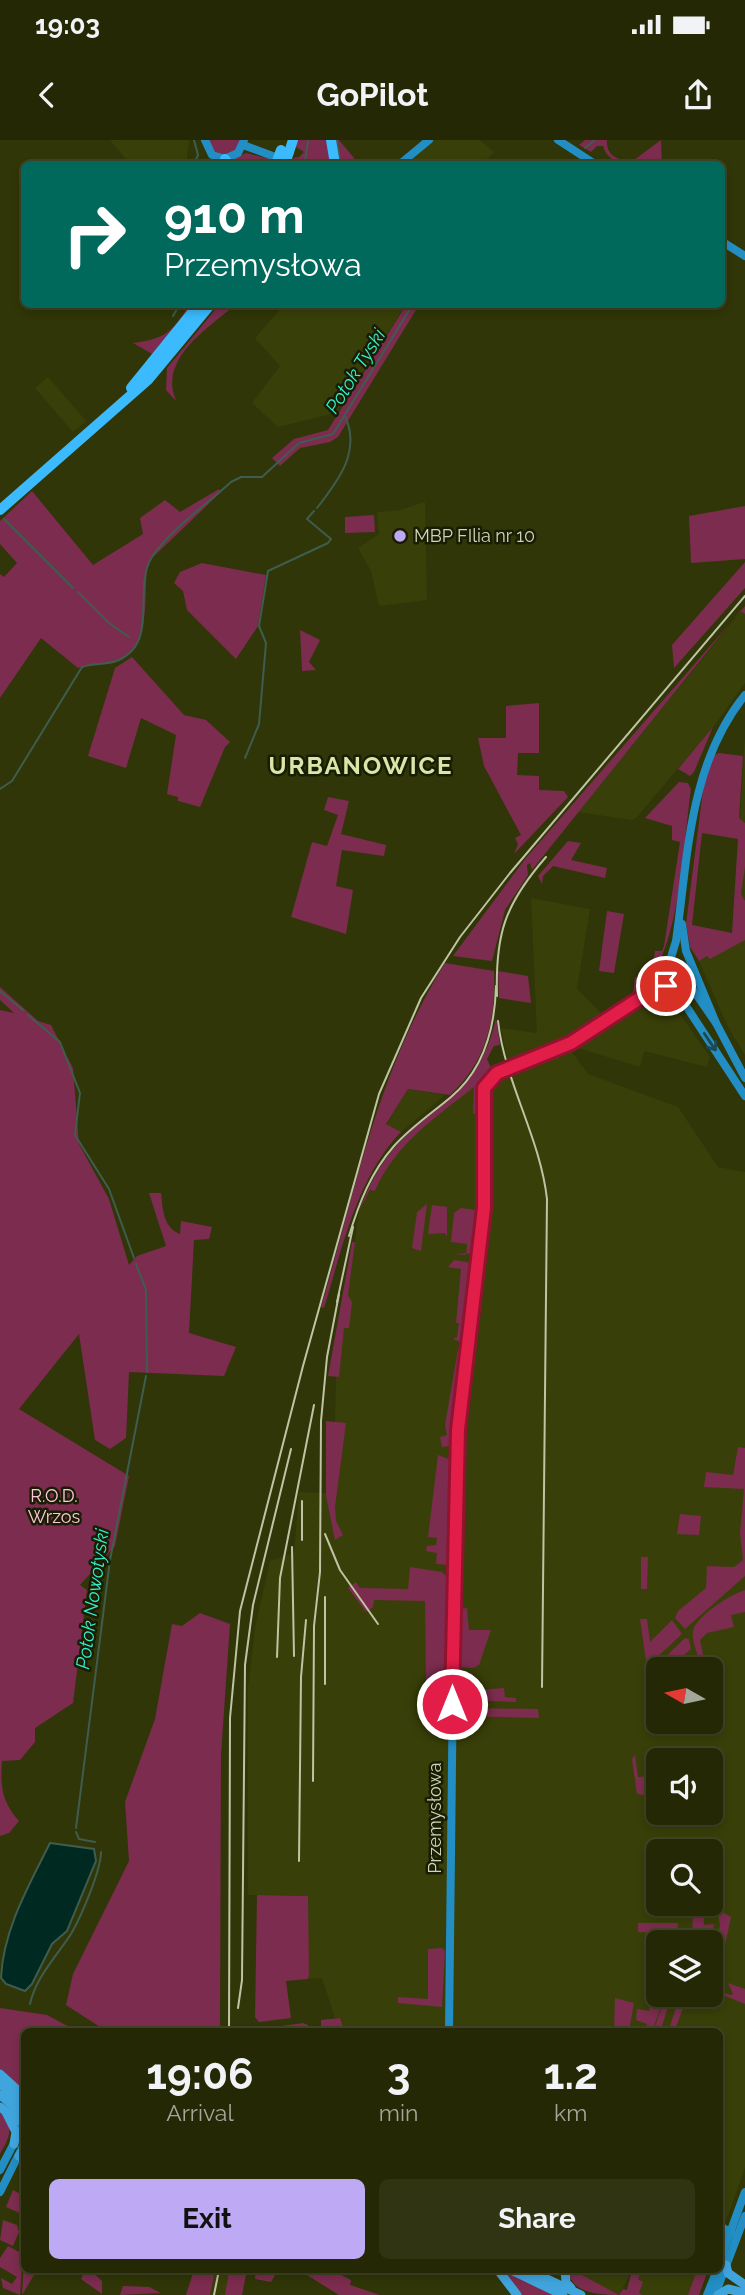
<!DOCTYPE html>
<html lang="en">
<head>
<meta charset="utf-8">
<style>
  :root { --surface:#242805; --page:#303413; --text:#f1f3f6; --muted:#a3a69a; --line:#414427; --accent:#bea9f4 }
  body { margin:0; font-family:Raleway,sans-serif; background:var(--page); color:var(--text); height:100vh; display:flex; flex-direction:column; font-size:26px; white-space:nowrap }
  * { box-sizing:border-box; margin:0 }
  p { font-size:23px; color:var(--muted) }
  .icon { flex:none; width:38px; height:38px; fill:none; stroke:currentColor; stroke-width:2; stroke-linecap:round; stroke-linejoin:round }
  .map { position:relative; flex:1; overflow:hidden }
  .sheet { position:absolute; left:21px; top:1888px; width:702px; height:245px; display:flex; flex-direction:column; background:var(--surface); border-radius:10px; box-shadow:0 4px 10px #0003,0 0 0 2px var(--line) }
  .sheet>* { flex:none }
  .top-card { position:absolute; left:21px; top:21px; width:704px; height:147px; border-radius:10px; box-shadow:0 4px 10px #0003,0 0 0 2px var(--line); background:#00695c; color:#fff; overflow:hidden }
  .needle { width:46px; rotate:279deg }
  .buttons { position:absolute; left:646px; top:1517px; display:grid; gap:14px }
  .buttons a { display:grid; place-items:center; width:77px; height:77px; border-radius:10px; background:var(--surface); box-shadow:0 4px 10px #0003,0 0 0 2px var(--line); font-size:35px }
  .pin { position:absolute; display:grid; place-items:center; width:60px; height:60px; color:#fff; margin:-30px; border:4px solid #fff; border-radius:50%; box-shadow:0 2px 7px #0007 }
  .me { position:absolute; width:77px; margin:-38px; rotate:0deg; stroke-linejoin:round; filter:drop-shadow(0 0 5px #0008) }
  .turn { display:flex; align-items:center; gap:24px; height:147px; padding:0 28px; font-size:32px }
  .turn .icon { width:91px; height:91px; stroke-width:2.5 }
  .turn b { display:block; font-size:49px; line-height:60px }
  .eta { display:flex; justify-content:space-evenly; align-items:center; height:119px; text-align:center }
  .eta b { font-size:42px; font-weight:700; line-height:49px }
  .button { display:flex; gap:14px; margin-top:auto; padding:14px 28px }
  .button a { flex:1; height:80px; border-radius:10px; background:var(--accent); color:#111; font-size:28px; font-weight:700; line-height:80px; text-align:center }
  .button a+a { background:var(--page); color:var(--text) }
  .status { display:flex; justify-content:space-between; align-items:center; height:49px; padding:0 35px; background:var(--surface); direction:ltr }
  .status svg { height:19px; fill:currentColor }
  header { display:flex; justify-content:space-between; align-items:center; height:91px; padding:0 28px; background:var(--surface); font-size:32px; font-weight:700 }
  .map>svg:first-child { display:block }
</style>
</head>
<body>
<div class="status"><b>19:03</b><svg viewBox="0 0 49 12"><path d="M0 12V9h3v3zM5 12V6h3v6zM10 12V3h3v9zM15 12V0h3v12zM26 1h20v11H26zM47 4h2v5h-2z"/></svg></div>
<header><svg class="icon" aria-label="back" viewBox="0 0 24 24"><path d="M15 5l-7 7 7 7"/></svg>GoPilot<svg class="icon" aria-label="share" viewBox="0 0 24 24"><path d="M12 15V3M7 8l5-5 5 5M5 13v7h14v-7"/></svg></header>
<div class="map">
<svg width="745" height="2155" viewBox="0 0 745 2155">
  <rect width="100%" height="100%" fill="#303607"/>
  <!-- built -->
  <g fill="#393f08" fill-rule="evenodd">
    <path d="M110 0H189L186 24H130Z"/>
    <path d="M434 0H480L494 12 483 24H404Z"/>
    <path d="M398 164 403 169 336 273 278 287 252 263 280 226 255 198 284 165Z"/>
    <path d="M48 237 86 281 73 292 35 248Z"/>
    <path d="M425 362 427 460 379 466 371 431 358 408 379 394 377 372 400 370Z"/>
    <path d="M741 471 745 474V543L713 587 637 677 632 680 578 672Z"/>
    <path d="M745 597V915L728 887 699 821 732 793Z"/>
    <path d="M531 758 590 769 577 849 610 882 648 859 670 860 710 917 707 927 644 911 640 927 578 908 572 912 588 934 678 967 718 1027 745 1032V2028L719 2100V1892H345L340 1878H335L322 1838 308 1839V1756L248 1755V1548L255 1488 270 1421 294 1413 299 1352 326 1353 335 1282 336 1237 359 1071 370 1050 375 1051 389 1023 413 994 474 947 510 931 501 888 537 893ZM658 1530H710V1582H658ZM658 1620H710V1673H658ZM658 1712H710V1764H658ZM658 1802H710V1855H658Z"/>
    <path d="M408 949 445 955 401 992 386 985Z"/>
    <path d="M215 2130H229L225 2155H210Z"/>
    <path d="M573 2130H632L619 2155Z"/>
    <path d="M635 2130H708L699 2155H627Z"/>
  </g>
  <!-- green -->
  <g fill="#7c2c4e" fill-rule="evenodd">
    <path d="M208 0H240L235 11 224 15 213 12Z"/>
    <path d="M296 0H329L331 24H307L292 18 299 17 304 12 296 7Z"/>
    <path d="M335 0H339L359 24H339Z"/>
    <path d="M585 0H607C606 16 617 18 630 23L661 0 662 24C642 25 610 30 603 6H597L591 12 579 5Z"/>
    <path d="M246 13 274 20 266 22 262 18 258 24H232L231 20Z"/>
    <path d="M220 164 235 165C207 189 157 220 177 262L166 250 167 228Z"/>
    <path d="M189 165H194L154 215 133 203C164 199 172 193 189 165Z"/>
    <path d="M406 165H419L338 297 330 302 300 308 280 326 272 318 294 299 328 290Z"/>
    <path d="M219 349 221 352 151 419 147 429C144 457 151 512 116 521 103 524 90 524 78 528L41 498 0 558V434L4 437 17 423 0 404V381L32 351 93 425 143 394 140 378 165 360 180 372Z"/>
    <path d="M745 366V419L691 423 689 376Z"/>
    <path d="M374 375 375 392 345 393V377Z"/>
    <path d="M745 422V448L674 528 672 505Z"/>
    <path d="M202 423 266 435 258 486 236 519 187 470 183 451 174 443 180 432Z"/>
    <path d="M745 466V474L740 471 532 730 530 723 527 725 528 735 505 770 492 821 453 816 525 719Z"/>
    <path d="M300 490 320 500 309 522 316 530 302 531Z"/>
    <path d="M132 517 184 575 206 580 230 602 225 607 200 667 178 661V657L167 654 176 595 141 578 126 628 88 616 115 528Z"/>
    <path d="M539 563V613H518L517 635 539 636V650L564 651 568 657 514 714 518 704 515 698 521 695 484 626 478 598H506V566Z"/>
    <path d="M713 587 694 632 690 636 678 629Z"/>
    <path d="M719 613 743 616 739 678 745 683V727L741 754 745 761V800L710 819 707 816 699 821 690 807 686 784 704 642 714 615ZM702 693 738 699 732 793 692 785Z"/>
    <path d="M679 642 688 643 691 649C683 701 681 827 633 854L635 837 651 838 655 811H662L664 806 680 702 672 700V686L645 678Z"/>
    <path d="M328 657 349 661 341 694 386 705 384 716 342 710 336 746 353 750 346 794 291 777 312 702 327 706 338 675 324 670Z"/>
    <path d="M568 701 581 703 571 720 607 728 605 738 553 726 543 736 542 744 538 736Z"/>
    <path d="M607 771 624 774 614 833 599 831Z"/>
    <path d="M445 823 494 831C496 879 487 921 450 955L408 949 386 984 401 992C356 1039 343 1107 324 1168L321 1167C357 1045 377 933 445 823Z"/>
    <path d="M498 831 528 836 531 863 499 858Z"/>
    <path d="M0 847 38 881 51 885 73 928 79 1004 109 1059 129 1125 137 1116 166 1106 149 1053H161C163 1070 163 1087 180 1094L181 1081 212 1087 209 1099 194 1100 189 1193 236 1207 224 1236 129 1232 126 1298 110 1309 95 1300 79 1194 19 1269 129 1336 115 1406 80 1445 87 1450 73 1563 35 1588V1602L20 1620 2 1621C0 1646 2 1662 19 1681L9 1693 0 1696V870L14 873 0 860Z"/>
    <path d="M496 878 500 905 494 906 487 919 492 930 481 943 480 973 473 974 474 947C434 979 396 1003 375 1051L370 1050 359 1071C368 1047 379 1025 396 1006 440 958 481 949 496 878Z"/>
    <path d="M427 1064 421 1111 412 1108 417 1072Z"/>
    <path d="M432 1065 447 1067V1097L445 1093 428 1094Z"/>
    <path d="M461 1068 476 1070 479 1074 475 1113 454 1114 466 1115 467 1104 451 1102 454 1073Z"/>
    <path d="M352 1102H355L348 1155 352 1162 349 1188H344L339 1237 328 1236Z"/>
    <path d="M454 1120 467 1122 474 1128 463 1203 453 1199 457 1197 459 1183H456L461 1129 448 1127Z"/>
    <path d="M458 1209 464 1212 452 1300 449 1306 442 1307 440 1297 447 1295 445 1285Z"/>
    <path d="M326 1281 346 1283 335 1367 336 1381 343 1395 335 1400 326 1356Z"/>
    <path d="M738 1307 745 1308V1436L685 1489 675 1478 678 1471 706 1448 707 1426 734 1427 743 1420 740 1393 744 1349 704 1347 706 1332 733 1335Z"/>
    <path d="M438 1315 451 1320 448 1425 436 1424 437 1413 426 1411 427 1406 436 1405 437 1398 428 1397Z"/>
    <path d="M680 1374 701 1376 699 1395 677 1394Z"/>
    <path d="M641 1417H648L647 1449H641Z"/>
    <path d="M410 1427 442 1432 450 1440 449 1551 441 1557H431L426 1550 425 1461 374 1460 373 1467 366 1472 348 1448 356 1442 360 1448 408 1449Z"/>
    <path d="M745 1450V1472L731 1475 734 1487 707 1493 700 1500 706 1529H703C700 1520 691 1501 693 1491 696 1476 731 1454 745 1450Z"/>
    <path d="M467 1468 469 1490H491L479 1525 473 1528 457 1527 456 1470Z"/>
    <path d="M200 1473 230 1484 221 1615 220 1892H108L66 1865 73 1834 129 1721 125 1662 155 1579 172 1484 182 1486Z"/>
    <path d="M640 1479H647L650 1502 672 1480 682 1494 653 1521H646Z"/>
    <path d="M685 1498 689 1499 691 1509 669 1529 658 1530V1540L654 1543 656 1556 652 1558 649 1533Z"/>
    <path d="M472 1533 475 1542H479V1550L504 1548 505 1557 516 1558V1562L459 1560 456 1557 455 1537 460 1533Z"/>
    <path d="M463 1568 538 1569 539 1578 461 1576Z"/>
    <path d="M635 1615 638 1637 650 1636 658 1644V1657L637 1654 632 1619Z"/>
    <path d="M257 1755 308 1756 309 1834 308 1839 286 1841 291 1878 259 1882 255 1877Z"/>
    <path d="M693 1764H703L704 1785 714 1784 711 1799 692 1802Z"/>
    <path d="M723 1772 731 1777 721 1824 712 1822 720 1785 718 1773Z"/>
    <path d="M638 1783H678L677 1802H670L667 1793 638 1792Z"/>
    <path d="M442 1808 445 1811 442 1867 398 1863V1857L428 1859V1809Z"/>
    <path d="M711 1837 718 1841 724 1853 730 1855 733 1854 728 1843 745 1849V1864L713 1851 716 1842Z"/>
    <path d="M665 1855 652 1892H645L647 1884 636 1880 637 1869 649 1871 651 1862 657 1863Z"/>
    <path d="M666 1855H672L660 1892H653Z"/>
    <path d="M681 1857 688 1858 691 1863 684 1866 674 1892H668L678 1862 675 1861Z"/>
    <path d="M615 1858 634 1863 629 1892H614Z"/>
    <path d="M0 1868 47 1875 75 1890 24 1892V1952L0 1930Z"/>
    <path d="M340 1878 345 1892H321V1880Z"/>
    <path d="M303 1883 308 1885 310 1892H240Z"/>
    <path d="M0 1972C16 1986 9 1998 0 2014Z"/>
    <path d="M13 2050 24 2056V2075L6 2067Z"/>
    <path d="M3 2080 17 2085 19 2092 13 2106 0 2100Z"/>
    <path d="M8 2106 23 2114 20 2155 3 2148 1 2138 12 2144 17 2137 0 2127V2118Z"/>
    <path d="M24 2119V2130H37L22 2155Z"/>
    <path d="M85 2130H90L102 2141V2154L81 2139Z"/>
    <path d="M188 2130H215L210 2155H186L193 2133Z"/>
    <path d="M229 2130H247L242 2155H225Z"/>
    <path d="M256 2130H278L271 2142 255 2139Z"/>
    <path d="M299 2130H332L351 2140 350 2145 380 2155H339Z"/>
    <path d="M501 2130H505L558 2155H519Z"/>
    <path d="M569 2130H573L619 2155C600 2155 569 2153 569 2130Z"/>
    <path d="M632 2130H642L638 2139 643 2142 639 2153 642 2155H619L623 2149 627 2150Z"/>
    <path d="M697 2130H708L699 2155H688Z"/>
    <path d="M123 2146 149 2147 161 2153 120 2155Z"/>
  </g>
  <!-- water -->
  <path fill="#002921" stroke="#3e5d4e" stroke-width="2" d="M50 1703 94 1709 96 1721 67 1791 52 1804 32 1844 25 1851 6 1844 1 1838C3 1790 29 1745 50 1703Z"/>
  <g fill="none" stroke-linecap="round" stroke-linejoin="round">
    <!-- stream -->
    <g stroke="#3e5d4e" stroke-width="2">
      <path d="M337 0 340 23 346 24"/>
      <path d="M585 8 595 0"/>
      <path d="M305 21 308 0"/>
      <path d="M194 24 198 15 194 0"/>
      <path d="M564 24 565 23"/>
      <path d="M173 176 180 164"/>
      <path d="M317 368C339 340 361 311 345 276"/>
      <path d="M4 379 73 448"/>
      <path d="M78 452 109 483 129 497"/>
      <path d="M245 618 259 584 266 503 259 486 268 431 328 403 331 399 307 379 314 371"/>
      <path d="M0 649 12 641 82 527C93 523 109 525 119 520 160 501 132 448 152 417 171 389 206 365 231 342L241 337H262L299 303 333 294 413 164"/>
      <path d="M0 851 23 870"/>
      <path d="M28 875 60 902 80 953 75 995 109 1049 134 1118"/>
      <path d="M136 1124 146 1150 147 1232"/>
      <path d="M76 1688 110 1420 146 1236"/>
      <path d="M76 1692 79 1699 95 1702"/>
      <path d="M30 1864C36 1837 56 1817 71 1794 81 1777 101 1730 101 1712"/>
    </g>
    <!-- secondary -->
    <g stroke="#228ec4" stroke-width="8">
      <path d="M205 0 212 15 225 19 238 13 244 0"/>
      <path d="M558 0 595 24"/>
      <path d="M243 5 294 24"/>
      <path d="M400 24 429 0"/>
      <path d="M721 101 745 116"/>
      <path d="M682 784 686 811 716 883"/>
      <circle cx="675" cy="836" r="13"/>
      <path d="M669 824 676 801C688 716 689 624 745 555"/>
      <path d="M687 841 716 883 745 938"/>
      <path d="M675 849 745 956"/>
      <path d="M652 855H672L682 863"/>
      <path d="M449 1892 455 1357 458 1290 483 1068 485 944 497 933 571 903 651 851 666 846"/>
      <path d="M0 2030 23 1986"/>
      <path d="M0 2052 24 2004"/>
      <path d="M719 2085 731 2093"/>
      <path d="M719 2123 745 2052"/>
      <path d="M707 2155 717 2130"/>
      <path d="M715 2155 745 2076"/>
    </g>
    <!-- primary -->
    <g stroke="#40a5dd" stroke-width="9">
      <path d="M0 1934 24 1956"/>
      <path d="M0 1944 24 1965"/>
      <path d="M0 1955 17 1969"/>
      <path d="M0 1967 21 1982"/>
      <path d="M6 1972 16 1992 14 2004"/>
      <path d="M19 2016 24 2009"/>
      <path d="M726 2125 728 2133 745 2145"/>
      <path d="M498 2130 517 2155"/>
      <path d="M511 2130 563 2155"/>
      <path d="M528 2130 581 2155"/>
      <path d="M565 2130 566 2143 571 2148"/>
      <path d="M718 2155 728 2149 745 2153"/>
    </g>
    <!-- highway -->
    <g stroke="#3bbbfe" stroke-width="10">
      <path d="M331 0 335 24"/>
      <path d="M289 12 293 0"/>
      <path d="M225 19 229 24"/>
      <path d="M131 248 199 164"/>
      <path d="M0 370 148 240 211 164"/>
    </g>
    <!-- rail -->
    <g stroke="#bec4a4" stroke-width="2">
      <path d="M497 856C495 794 505 764 546 717"/>
      <path d="M498 881C505 943 540 997 547 1059L542 1547"/>
      <path d="M349 1096C359 1063 371 1032 394 1006 411 987 432 973 451 957 484 929 495 888 496 846"/>
      <path d="M337 1162 353 1087"/>
      <path d="M325 1394 340 1430 378 1484"/>
      <path d="M302 1400V1361"/>
      <path d="M292 1407 294 1516"/>
      <path d="M325 1457V1544"/>
      <path d="M277 1517 280 1438 314 1265"/>
      <path d="M313 1641 314 1486 320 1432 321 1281 327 1217 339 1154"/>
      <path d="M299 1721 301 1537 306 1480"/>
      <path d="M238 1868 242 1840 245 1525 253 1465 291 1309"/>
      <path d="M229 1892 230 1578 240 1471 303 1226 379 954 421 858 460 797 510 733 745 456"/>
      <path d="M214 2155 219 2130"/>
    </g>
    <!-- primary-bridge -->
    <path stroke="#40a5dd" stroke-width="9" d="M17 1969 24 1976"/>
    <!-- highway-bridge -->
    <g stroke="#3bbbfe" stroke-width="10">
      <path d="M276 24 281 10"/>
      <path d="M285 24 289 12"/>
    </g>
  </g>
  <!-- one-way arrows -->
  <defs><path id="oneway-shaft" d="M-6 0H5M1.5-3L5.5 0L1.5 3" fill="none" stroke-width="1.6" stroke-linecap="round" stroke-linejoin="round" transform="scale(1.75)"/></defs>
  <use stroke="#1d4a51" href="#oneway-shaft" transform="translate(710 902) rotate(56)"/>
  <g fill="none" stroke-linecap="round" stroke-linejoin="round">
    <defs>
      <path id="route" d="M452 1564 458 1290 484 1068V948L497 933 571 903 651 851 666 846"/>
    </defs>
    <!-- route casing -->
    <use href="#route" stroke="#92132f" stroke-width="18"/>
    <!-- route -->
    <use href="#route" stroke="#e11d48" stroke-width="12"/>
  </g>
  <!-- markers -->
  <circle fill="#bea9f4" stroke="#191d04" stroke-width="2.5" cx="400" cy="396" r="7"/>
  <g text-anchor="middle" stroke-width="5" stroke-linejoin="round" paint-order="stroke">
    <!-- poi labels -->
    <g font-size="18" fill="#cfd5b7" stroke="#191d04" text-anchor="start">
      <text x="414" y="402">MBP FIlia nr 10</text>
    </g>
    <!-- park labels -->
    <g font-size="18" fill="#fbc9da" stroke="#191d04">
      <text x="54" y="1362">R.O.D.<tspan x="54" dy="21">Wrzos</tspan></text>
    </g>
    <!-- street labels -->
    <g font-size="18" fill="#cfd5b7" stroke="#191d04">
      <text transform="translate(435 1678) rotate(-90)" y="6">Przemysłowa</text>
    </g>
    <!-- water labels -->
    <g font-size="19" font-style="italic" fill="#33f0ce" stroke="#191d04">
      <text transform="translate(355 231) rotate(-58)" y="7">Potok Tyski</text>
      <text transform="translate(92 1459) rotate(-82)" y="7">Potok Nowotyski</text>
    </g>
    <!-- district labels -->
    <g font-size="24" font-weight="bold" letter-spacing="2" fill="#dae6a7" stroke="#191d04">
      <text x="361" y="634">URBANOWICE</text>
    </g>
  </g>
</svg>
<div class="buttons">
<a><svg class="needle" viewBox="-14 -14 28 28"><path d="M0-13l5 13h-10z" fill="#e53935"/><path d="M0 13l5-13h-10z" fill="#a3a69a"/></svg></a>
<a><svg class="icon" aria-label="sound" viewBox="0 0 24 24"><path d="M4 9h4l5-4v14l-5-4H4zM17 9q2 3 0 6"/></svg></a>
<a><svg class="icon" aria-label="search" viewBox="0 0 24 24"><circle cx="10" cy="10" r="6"/><path d="M15 15l6 6"/></svg></a>
<a><svg class="icon" aria-label="layers" viewBox="0 0 24 24"><path d="M12 4l9 5-9 5-9-5zM3 14l9 5 9-5"/></svg></a>
</div>
<div class="pin" style="left:666px;top:846px;background:#d93025"><svg class="icon" aria-label="arrive" viewBox="0 0 24 24"><path d="M6 21V4h12l-3 4 3 4H6"/></svg></div>
<svg class="me" style="left:452px;top:1564px" viewBox="-20 -20 40 40"><circle r="17" fill="#e11d48" stroke="#fff" stroke-width="3"/><path d="M0-11L8 9 0 5-8 9z" fill="#fff"/></svg>
<div class="top-card">
<div class="turn"><svg class="icon" aria-label="right" viewBox="0 0 24 24"><path d="M7 20v-9h11M14 6l5 5-5 5"/></svg><div><b>910 m</b>Przemysłowa</div></div>
</div>
<section class="sheet">
<div class="eta">
<div><b>19:06</b><p>Arrival</p></div>
<div><b>3</b><p>min</p></div>
<div><b>1.2</b><p>km</p></div>
</div>
<div class="button"><a>Exit</a><a>Share</a></div>
</section>
</div>
</body>
</html>
